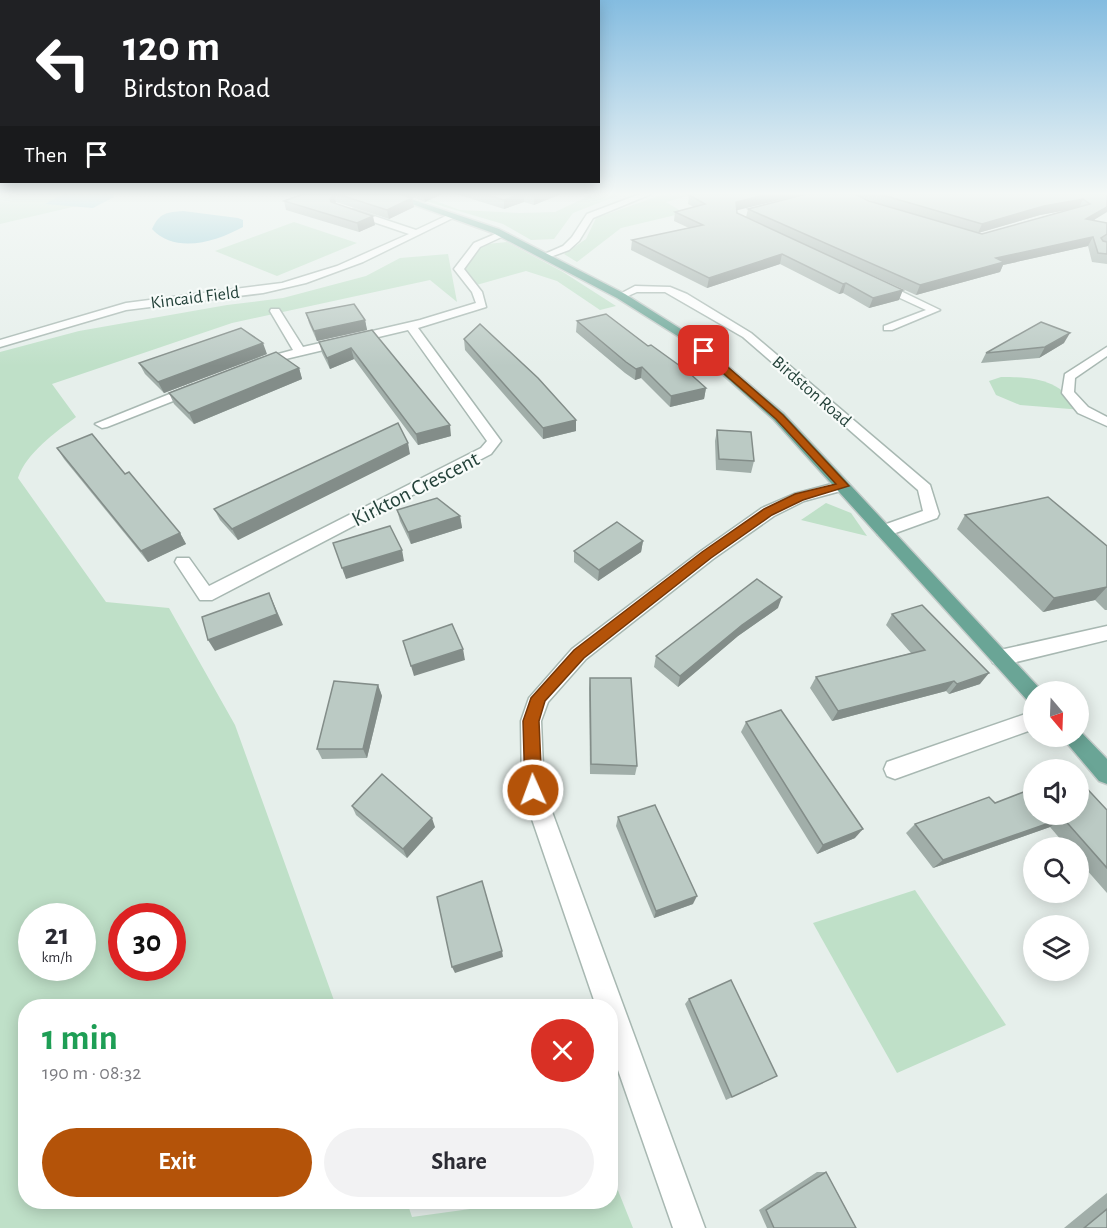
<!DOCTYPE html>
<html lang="en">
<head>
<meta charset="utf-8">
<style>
  :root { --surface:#fff; --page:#f2f2f3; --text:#2b2b33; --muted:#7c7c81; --accent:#b45309 }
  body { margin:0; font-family:"Alegreya Sans",sans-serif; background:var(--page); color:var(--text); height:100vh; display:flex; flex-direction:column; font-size:22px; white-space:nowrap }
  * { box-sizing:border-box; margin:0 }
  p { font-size:20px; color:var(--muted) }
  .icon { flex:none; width:33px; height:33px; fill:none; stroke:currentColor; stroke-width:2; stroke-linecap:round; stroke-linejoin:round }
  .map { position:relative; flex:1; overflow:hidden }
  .side { position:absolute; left:18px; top:999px; width:600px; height:210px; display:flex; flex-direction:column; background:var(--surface); border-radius:24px; box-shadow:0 3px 15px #0003 }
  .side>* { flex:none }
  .banner { position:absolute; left:0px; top:0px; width:600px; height:183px; box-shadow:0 3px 15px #0003; background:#202124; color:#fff; overflow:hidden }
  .needle { width:39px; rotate:161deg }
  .tools { position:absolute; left:1023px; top:681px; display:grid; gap:12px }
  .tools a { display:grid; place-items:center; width:66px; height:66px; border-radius:50%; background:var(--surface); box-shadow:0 3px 15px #0003; font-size:30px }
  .speed { position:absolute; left:18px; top:903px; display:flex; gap:12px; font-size:30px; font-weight:700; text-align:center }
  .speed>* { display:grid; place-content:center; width:78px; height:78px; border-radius:50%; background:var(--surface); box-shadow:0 3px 15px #0003; line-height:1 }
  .speed small { font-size:15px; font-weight:400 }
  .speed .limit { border:9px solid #d22; background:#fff; color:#111 }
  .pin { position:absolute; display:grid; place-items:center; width:51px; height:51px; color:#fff; margin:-26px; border-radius:12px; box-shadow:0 3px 9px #0006 }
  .me { position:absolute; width:66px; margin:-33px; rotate:358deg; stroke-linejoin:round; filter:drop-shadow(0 0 4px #0008) }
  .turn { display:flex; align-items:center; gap:21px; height:126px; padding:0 24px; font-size:27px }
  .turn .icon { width:78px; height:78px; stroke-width:2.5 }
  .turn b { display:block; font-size:42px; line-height:51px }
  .then { display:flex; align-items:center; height:57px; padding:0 24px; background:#0003; gap:12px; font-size:22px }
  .round { display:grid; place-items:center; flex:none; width:63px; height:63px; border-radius:32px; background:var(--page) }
  .summary { display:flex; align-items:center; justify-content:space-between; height:102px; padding:0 24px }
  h1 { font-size:36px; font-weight:600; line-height:45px; color:#1e9e55 }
  .action { display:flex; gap:12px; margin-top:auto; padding:12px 24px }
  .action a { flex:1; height:69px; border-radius:36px; background:var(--accent); color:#fff; font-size:24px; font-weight:600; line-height:69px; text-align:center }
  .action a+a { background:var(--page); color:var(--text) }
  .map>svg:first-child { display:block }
</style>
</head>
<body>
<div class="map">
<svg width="1107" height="1228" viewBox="0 0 1107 1228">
  <rect width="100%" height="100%" fill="#e6efeb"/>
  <!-- green -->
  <g fill="#bfe0c8" fill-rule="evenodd">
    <path d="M0 194H57L81 205 0 224Z"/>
    <path d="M401 194H425L422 196 460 210 520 213 555 212 593 194H622L573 213 554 239 531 240 503 224Z"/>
    <path d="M664 194H695L666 202 684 213 621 228 577 262 564 254 586 239 596 218Z"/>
    <path d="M294 222 357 243 277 276 215 251Z"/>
    <path d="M507 242 563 272 616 306 600 310 557 281 526 271 473 286 459 269 477 245Z"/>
    <path d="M448 254 457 302 430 280 232 323 52 384 76 417C56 432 26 453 18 478L106 602 169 608 235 725 336 1006H26V1202H407L412 1217 521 1202H610L611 1189 617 1188 633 1228H0V352L79 331 227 305 283 298 366 276 400 258ZM32 916H82V968H32ZM122 916H172V968H122Z"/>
    <path d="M1001 377C1040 377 1056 380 1083 410L1020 405 996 395 989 381Z"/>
    <path d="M826 503 851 513 867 536 801 520Z"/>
    <path d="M915 890 1006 1025 897 1073 813 923Z"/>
  </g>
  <!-- water -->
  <g fill="#8ec9d4">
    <path d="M63 194H113L114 197 93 208 45 204Z"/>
    <path d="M183 211 238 218 243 220V227C217 241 176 255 152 229 159 213 167 212 183 211Z"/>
  </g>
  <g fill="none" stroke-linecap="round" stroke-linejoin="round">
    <defs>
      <g id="minor">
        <path d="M640 194H651L593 218 579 241 569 250 545 259 540 256 563 246 572 237 587 214Z"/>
        <path d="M353 209 416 230 450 214 457 216 363 262 306 283 263 293 126 310 0 347V340L126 303 282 283 337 266 409 234 350 214Z"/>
        <path d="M500 232 508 234 480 247 464 269 482 292 486 307 418 328 501 441 491 454 212 600H200L175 562 177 558H189L209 586 481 448 487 441 408 330 256 366V360L293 350 270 311 271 309H279L303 347 420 320 476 303 472 292 454 269 474 243Z"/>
        <path d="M874 282H882L940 310 892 330H884V326L926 310 874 286Z"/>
        <path d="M635 286 670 287 687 294 751 333 930 485 939 514 937 518 890 535H878L876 531 878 527 923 511 918 490 743 337 665 292H637L621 299 616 296Z"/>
        <path d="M1107 347V356L1075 378 1074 392 1088 407 1107 417V426L1078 413 1062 393 1065 374Z"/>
        <path d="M192 385 198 389 196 392 107 427 102 428 95 424Z"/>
        <path d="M843 481 848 483 850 486 848 489 804 501 774 516 713 559 586 659 548 702 541 721 544 790 705 1228H673L610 1047V1006H596L522 790 521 721 529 698 572 649 701 551 762 508 794 494Z"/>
        <path d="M1107 626V640L1000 666 993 663 990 658 993 653 1000 650Z"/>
        <path d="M1034 711V729L895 779 887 776 884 769 887 762Z"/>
      </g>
      <g id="major">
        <path d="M384 194H396L499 229 625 294 692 336 784 414 1043 692H1034V702L1027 700 774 420 684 340 617 298 493 233Z"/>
        <path d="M1078 729 1107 759V784L1099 781 1066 742 1063 736H1078Z"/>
      </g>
    </defs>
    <!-- minor casing -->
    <use href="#minor" stroke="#a8b8b2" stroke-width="3"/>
    <!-- major casing -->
    <use href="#major" stroke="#c2cac8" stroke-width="3"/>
    <!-- minor -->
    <use href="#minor" fill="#fff" fill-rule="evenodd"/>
    <!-- major -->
    <use href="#major" fill="#6aa596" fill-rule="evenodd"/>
  </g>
  <!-- wall -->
  <g fill="#a1aea9">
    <path d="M303 194H400L412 198 414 207 389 219 336 202 335 204 375 225 359 232 286 210 284 201Z"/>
    <path d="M403 194H442L425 202Z"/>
    <path d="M456 194H561L534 205 524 202 504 209Z"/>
    <path d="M694 194H804L736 210 737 213 746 217 748 209 869 201 982 234 1070 209 1040 215 978 233 874 202 856 194H1107L1094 221 1107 223V264L1092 262 1088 246 1003 265 1000 272 916 295 770 229 899 300 869 308 843 293 839 294 780 264 707 288 631 250 632 240 689 228 674 221 675 212 694 207 688 204 689 195Z"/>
    <path d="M306 313 365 320 367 330 317 341 309 323Z"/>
    <path d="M577 321 648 346 706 388 704 399 670 407 641 378 635 380 625 373 576 332Z"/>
    <path d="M372 330 451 436 418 445 354 359 330 369 322 353 319 342Z"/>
    <path d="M464 339 576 420V431L543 439 465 350Z"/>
    <path d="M1064 343 1039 358 981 363 986 353Z"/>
    <path d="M267 354 164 393 145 374 139 363Z"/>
    <path d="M299 368 302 379 194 424 174 404 169 393Z"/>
    <path d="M717 430 754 461 751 473 716 470 715 441Z"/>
    <path d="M57 448 125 474 180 533 186 544 148 562 64 459Z"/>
    <path d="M410 454 238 540 220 520 214 509Z"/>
    <path d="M397 510 460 516 462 528 411 544 400 521Z"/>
    <path d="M965 515 1107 546V610H1105L1095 600 1043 612 957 529Z"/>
    <path d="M643 541 641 552 598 581 574 562V551Z"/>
    <path d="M778 608 738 636 678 687 654 667 656 656Z"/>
    <path d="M892 614 980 684 949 694 946 691 832 721 810 688 816 677 911 653 886 625Z"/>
    <path d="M590 678 637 766 635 775 590 774 589 688Z"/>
    <path d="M378 685 382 696 367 758 322 759 317 749Z"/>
    <path d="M746 722 855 838 817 854 741 732Z"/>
    <path d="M995 803 1107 810V893L1078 860V848H1068L1050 827 933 868 906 833 915 824Z"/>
    <path d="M352 806 435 827 407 858 356 815Z"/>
    <path d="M618 817 693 904 654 918 616 826Z"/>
    <path d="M689 999 777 1076 726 1100 685 1004Z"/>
    <path d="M817 1172H826L856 1228H767L759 1210Z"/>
    <path d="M1107 1193V1228H1064L1097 1201Z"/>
  </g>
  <!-- shaded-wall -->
  <g fill="#838d89">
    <path d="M334 194 336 202 332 208 330 199Z"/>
    <path d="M424 194H442L425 202Z"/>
    <path d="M521 194H524V202L504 209V200Z"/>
    <path d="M539 194H561L534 205V196Z"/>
    <path d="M769 194H804L734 211 736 202Z"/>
    <path d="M412 198 414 207 389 219 387 210Z"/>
    <path d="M1083 199 1079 208 1040 215 978 233 982 224 1044 206Z"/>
    <path d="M1107 207V212L1081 228 1086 219Z"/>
    <path d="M373 216 375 225 359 232 357 223Z"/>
    <path d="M1093 237 1088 246 1003 265 1000 272 916 295 920 285 996 258Z"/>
    <path d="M782 254 780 264 707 288 709 278Z"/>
    <path d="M846 283 843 293 839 294 843 284Z"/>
    <path d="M903 290 899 300 869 308 873 298Z"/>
    <path d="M365 320 367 330 317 341 314 331Z"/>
    <path d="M1070 333 1064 343 1039 358 1045 347Z"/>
    <path d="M263 343 267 354 164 393 158 382Z"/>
    <path d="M351 348 354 359 330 369 327 358Z"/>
    <path d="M642 367 641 378 635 380 636 369Z"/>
    <path d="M299 368 302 379 194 424 189 413Z"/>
    <path d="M706 388 704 399 670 407 671 396Z"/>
    <path d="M576 420V431L543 439V428Z"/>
    <path d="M450 425 451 436 418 445 416 434Z"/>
    <path d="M408 443 410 454 238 540 232 529Z"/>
    <path d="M460 516 462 528 411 544 408 532Z"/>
    <path d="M180 533 186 544 148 562 141 551Z"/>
    <path d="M643 541 641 552 598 581 599 570Z"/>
    <path d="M402 550 404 561 346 579 342 568Z"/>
    <path d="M1107 587 1095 600 1043 612 1054 598Z"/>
    <path d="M269 593 283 625 215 651 208 640Z"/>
    <path d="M782 597 778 608 738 636 678 687 680 676 742 625Z"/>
    <path d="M463 649 465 660 414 676 411 666Z"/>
    <path d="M989 673 980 684 949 694 957 684Z"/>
    <path d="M954 681 946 691 832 721 838 711Z"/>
    <path d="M378 685 382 696 367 758 363 749Z"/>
    <path d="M432 818 435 827 407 858 403 849Z"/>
    <path d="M1063 818 1050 827 933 868 943 860Z"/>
    <path d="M863 829 855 838 817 854 823 845Z"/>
    <path d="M697 896 693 904 654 918 656 911Z"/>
    <path d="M502 951 503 957 455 973 452 967Z"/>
  </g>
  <!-- building -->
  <g fill="#bbcac4" stroke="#838d89" stroke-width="1.5">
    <path d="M303 194H334L330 199 331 202 373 216 357 223 284 201Z"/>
    <path d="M337 194H400L412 198 387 210Z"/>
    <path d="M483 194H521L504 200Z"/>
    <path d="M694 194H769L736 202 737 213 903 290 873 298 846 283 843 284 782 254 709 278 632 240 703 225 675 212 705 204 689 195Z"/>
    <path d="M806 194H855L869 201 982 234 1090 204 1083 199 1044 206 982 224 879 194H1107V207L1086 219 1107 223V234L1101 238 1103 241 1107 242V254L1098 253 1093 237 996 258 1004 262 920 285 748 209Z"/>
    <path d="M354 304 365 320 314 331 306 313Z"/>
    <path d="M606 314 648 346 651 345 687 371 706 388 671 396 642 367 636 369 626 362 577 321Z"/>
    <path d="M1041 322 1070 333 1045 347 986 353Z"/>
    <path d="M480 324 538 378 576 420 543 428 464 339Z"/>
    <path d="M241 328 263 343 158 382 139 363Z"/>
    <path d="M372 330 450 425 416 434 351 348 327 358 319 342Z"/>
    <path d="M276 352 299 368 189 413 169 393Z"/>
    <path d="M398 423 408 443 232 529 214 509Z"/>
    <path d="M717 430 751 432 754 461 719 459Z"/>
    <path d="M92 434 125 474 129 472 180 533 141 551 57 448Z"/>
    <path d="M1048 497 1107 546V587L1054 598 965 515Z"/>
    <path d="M437 498 460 516 408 532 397 510Z"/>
    <path d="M617 522 643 541 599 570 574 551Z"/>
    <path d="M390 526 402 550 342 568 333 543Z"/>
    <path d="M757 579 782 597 742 625 680 676 656 656Z"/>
    <path d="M269 593 277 614 208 640 202 617Z"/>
    <path d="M922 605 989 673 957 684 954 681 838 711 816 677 925 650 892 614Z"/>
    <path d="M452 624 463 649 411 666 403 641Z"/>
    <path d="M590 678H631L637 766 591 764Z"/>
    <path d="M334 681 378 685 363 749H317Z"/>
    <path d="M781 710 863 829 823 845 746 722Z"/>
    <path d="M382 774 432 818 403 849 352 806Z"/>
    <path d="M1078 779 1107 810V868L1063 818 943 860 915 824 989 797 995 803 1034 788V814H1078Z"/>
    <path d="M655 805 697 896 656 911 618 817Z"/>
    <path d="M482 881 502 951 452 967 437 897Z"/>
    <path d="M731 980 777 1076 732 1097 689 999Z"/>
    <path d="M826 1172 856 1228H774L766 1210Z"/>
    <path d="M1107 1209V1228H1084Z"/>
  </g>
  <!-- sky -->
  <linearGradient id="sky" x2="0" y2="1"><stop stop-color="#84bce0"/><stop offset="0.53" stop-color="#f4f8f6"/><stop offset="1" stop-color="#f4f8f6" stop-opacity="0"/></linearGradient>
  <rect width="1107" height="366" fill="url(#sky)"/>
  <!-- route -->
  <path fill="#b45309" stroke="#753606" stroke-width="1.5" d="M700 349H707L783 415 849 486 803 500 772 515 711 558 584 658 545 701 539 721 542 790 539 795 533 798 527 795 525 790 523 721 531 698 574 650 702 552 764 509 795 494 836 484 776 419 700 353Z"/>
  <g text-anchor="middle" stroke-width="4.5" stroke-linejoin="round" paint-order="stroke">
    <!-- far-street labels -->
    <g font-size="18" fill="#24423a" stroke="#f7fbf9">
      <text transform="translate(195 297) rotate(-7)" y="6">Kincaid Field</text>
      <text transform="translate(812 391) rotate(41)" y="6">Birdston Road</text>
    </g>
    <!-- street labels -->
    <g font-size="22" fill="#24423a" stroke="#f7fbf9">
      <text transform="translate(415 488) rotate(-27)" y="8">Kirkton Crescent</text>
    </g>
  </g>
</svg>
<div class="tools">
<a><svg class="needle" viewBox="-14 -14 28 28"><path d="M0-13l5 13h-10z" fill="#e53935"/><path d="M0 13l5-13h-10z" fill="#7c7c81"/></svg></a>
<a><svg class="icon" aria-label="sound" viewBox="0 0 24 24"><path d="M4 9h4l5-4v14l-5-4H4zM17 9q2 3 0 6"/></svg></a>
<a><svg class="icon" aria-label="search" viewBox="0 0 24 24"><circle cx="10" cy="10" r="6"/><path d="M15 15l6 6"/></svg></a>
<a><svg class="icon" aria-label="layers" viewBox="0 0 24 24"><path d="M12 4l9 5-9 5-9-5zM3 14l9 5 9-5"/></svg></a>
</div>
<div class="speed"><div>21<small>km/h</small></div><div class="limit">30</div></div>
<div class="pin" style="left:704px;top:351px;background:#d93025"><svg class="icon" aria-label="arrive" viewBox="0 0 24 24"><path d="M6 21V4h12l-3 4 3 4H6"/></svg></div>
<svg class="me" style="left:533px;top:790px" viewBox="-20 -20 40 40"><circle r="17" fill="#b45309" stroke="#fff" stroke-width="3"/><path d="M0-11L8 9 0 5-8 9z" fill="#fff"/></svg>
<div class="banner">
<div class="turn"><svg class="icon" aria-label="left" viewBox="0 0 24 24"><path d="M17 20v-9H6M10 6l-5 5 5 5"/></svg><div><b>120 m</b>Birdston Road</div></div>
<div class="then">Then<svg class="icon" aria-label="arrive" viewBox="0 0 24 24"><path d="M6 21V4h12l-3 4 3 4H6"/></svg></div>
</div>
<section class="side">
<div class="summary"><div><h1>1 min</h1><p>190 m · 08:32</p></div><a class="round" style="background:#d93025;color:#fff"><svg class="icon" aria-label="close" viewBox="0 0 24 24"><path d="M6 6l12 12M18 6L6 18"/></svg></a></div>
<div class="action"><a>Exit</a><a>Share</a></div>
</section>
</div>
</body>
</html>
